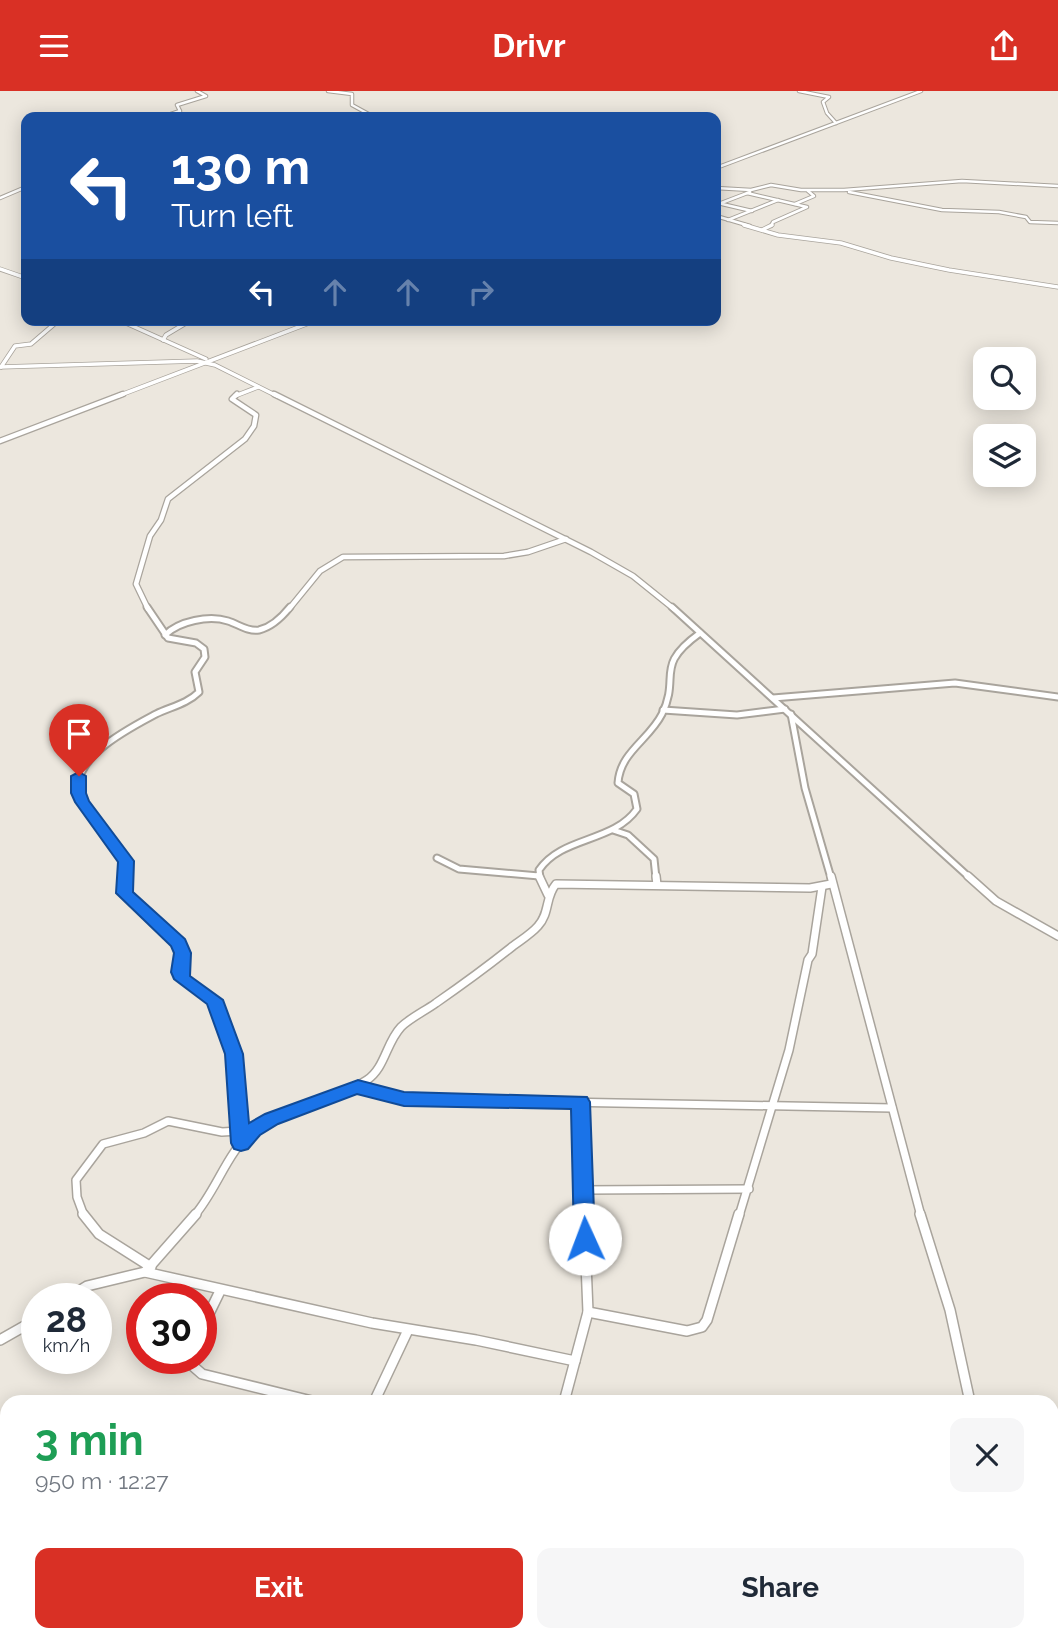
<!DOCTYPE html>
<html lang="en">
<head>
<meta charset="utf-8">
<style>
  :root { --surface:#fff; --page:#f6f6f7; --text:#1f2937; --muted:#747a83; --accent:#d93025 }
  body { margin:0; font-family:Raleway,sans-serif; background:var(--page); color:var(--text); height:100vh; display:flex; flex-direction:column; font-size:26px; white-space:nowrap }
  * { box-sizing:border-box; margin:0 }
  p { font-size:23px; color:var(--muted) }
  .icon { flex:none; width:38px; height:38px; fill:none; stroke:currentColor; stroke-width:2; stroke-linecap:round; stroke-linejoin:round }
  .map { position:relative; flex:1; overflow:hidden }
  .details { position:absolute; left:0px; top:1304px; width:1059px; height:247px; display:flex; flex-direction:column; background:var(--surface); border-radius:21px 21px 0 0; box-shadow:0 4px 18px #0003 }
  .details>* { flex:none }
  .guide { position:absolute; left:21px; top:21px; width:700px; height:214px; border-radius:14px; box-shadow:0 4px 18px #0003; background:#1a4fa0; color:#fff; overflow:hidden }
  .controls { position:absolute; left:973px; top:256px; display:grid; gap:14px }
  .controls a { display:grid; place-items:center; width:63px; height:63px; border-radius:14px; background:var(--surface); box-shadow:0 4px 18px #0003; font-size:35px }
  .speed { position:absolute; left:21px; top:1192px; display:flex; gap:14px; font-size:35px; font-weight:700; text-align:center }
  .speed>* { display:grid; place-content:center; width:91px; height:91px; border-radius:50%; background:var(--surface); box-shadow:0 4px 18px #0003; line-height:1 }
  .speed small { font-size:18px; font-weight:400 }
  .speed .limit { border:10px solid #d22; background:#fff; color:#111 }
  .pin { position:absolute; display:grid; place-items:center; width:60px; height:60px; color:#fff; margin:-72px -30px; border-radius:50% 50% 50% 0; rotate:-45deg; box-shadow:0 0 7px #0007 }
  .pin .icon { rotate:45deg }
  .me { position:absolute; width:77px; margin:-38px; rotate:358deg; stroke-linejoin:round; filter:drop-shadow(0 0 5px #0008) }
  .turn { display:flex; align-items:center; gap:24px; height:147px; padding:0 35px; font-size:32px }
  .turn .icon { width:91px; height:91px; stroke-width:2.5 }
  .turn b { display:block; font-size:49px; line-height:60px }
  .lanes { display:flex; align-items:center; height:66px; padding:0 35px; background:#0003; justify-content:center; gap:35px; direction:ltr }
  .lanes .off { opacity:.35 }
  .round { display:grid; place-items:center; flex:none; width:74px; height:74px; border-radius:14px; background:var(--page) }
  .summary { display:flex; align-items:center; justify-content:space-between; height:119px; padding:0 35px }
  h1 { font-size:42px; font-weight:700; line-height:52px; color:#1e9e55 }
  .cta { display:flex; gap:14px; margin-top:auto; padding:14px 35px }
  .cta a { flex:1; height:80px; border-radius:14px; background:var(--accent); color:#fff; font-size:28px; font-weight:700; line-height:80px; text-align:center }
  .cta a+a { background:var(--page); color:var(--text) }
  header { display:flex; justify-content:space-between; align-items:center; height:91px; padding:0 35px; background:var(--accent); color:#fff; font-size:32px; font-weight:700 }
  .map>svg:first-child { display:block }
</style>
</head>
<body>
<header><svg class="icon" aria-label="menu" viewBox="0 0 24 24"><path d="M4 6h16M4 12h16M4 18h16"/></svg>Drivr<svg class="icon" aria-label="share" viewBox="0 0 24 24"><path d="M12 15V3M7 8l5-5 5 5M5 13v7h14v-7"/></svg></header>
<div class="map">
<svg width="1058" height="1550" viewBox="0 0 1058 1550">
  <rect width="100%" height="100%" fill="#ece7de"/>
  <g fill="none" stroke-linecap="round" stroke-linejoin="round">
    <defs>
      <g id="street-far5">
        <path d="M328 0 352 3V14L374 26"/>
        <path d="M799 0 829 6 823 11 827 22 836 32"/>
        <path d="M162 26 180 20 177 14 206 5 197 0"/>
        <path d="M716 77 921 0"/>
        <path d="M716 97 751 99 771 94 801 99H844L962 90 1058 95"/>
        <path d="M849 101 942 119 999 121 1026 126 1030 131 1058 132"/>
        <path d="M747 102 807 116 773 131 771 135"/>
        <path d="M0 107 26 96"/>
        <path d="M722 113 752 120"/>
        <path d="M795 113 814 105 808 100"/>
        <path d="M716 114 750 101"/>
        <path d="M716 125 750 135"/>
        <path d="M728 129 778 109"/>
      </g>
      <g id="street-far4">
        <path d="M744 134 778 144 841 152 891 167 949 179 1058 196"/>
        <path d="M762 139 772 134"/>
        <path d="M0 178 26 187"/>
        <path d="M119 229 206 268"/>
        <path d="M163 249 166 244 191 229"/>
        <path d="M0 276 197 270 215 274 277 305"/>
        <path d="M1 276 15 255 31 253 59 229"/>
        <path d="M118 305 317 229"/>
        <path d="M235 305 258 296"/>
      </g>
      <g id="street-far3">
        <path d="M274 303 591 461 633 485 674 518"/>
        <path d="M0 350 123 303"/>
        <path d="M148 518 136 493 150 445 161 429 168 408 245 348 254 335 256 324 232 308 237 303"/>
        <path d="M289 518 320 480 343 466 504 465 528 461 566 448"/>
      </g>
      <g id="street-far2">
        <path d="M672 516 970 787"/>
        <path d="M165 544C179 530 209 524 228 530 238 533 248 541 259 539 272 536 282 526 290 516"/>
        <path d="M773 607 955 592 1058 606"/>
        <path d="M663 619 737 624 785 618"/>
        <path d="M791 623 805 697 831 787"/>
        <path d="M613 739 628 744 654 768 656 787"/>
        <path d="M437 767 459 778 539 785"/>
        <path d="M125 787C126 782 127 775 126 770 121 753 84 727 79 704 70 667 128 638 156 623 170 616 187 613 199 601L195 581 205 566 204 558 196 552 168 547 147 516"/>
        <path d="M540 787 539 779C562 745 613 752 637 718L634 703 618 692C620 661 649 649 662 623 681 584 653 576 700 542"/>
      </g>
      <g id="street-far1">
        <path d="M126 785 125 802 174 845 183 862 180 881 183 888 214 909 234 963 241 1052"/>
        <path d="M539 785 548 804"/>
        <path d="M656 785 657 794"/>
        <path d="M831 785 921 1125"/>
        <path d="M968 785 996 810 1058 845"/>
        <path d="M358 996 372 1002 404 1008 892 1017"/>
        <path d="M580 1011 584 1125"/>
        <path d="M583 1099 749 1098"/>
        <path d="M84 1125 77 1106 76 1089 103 1053 144 1042 168 1030 222 1041 239 1040"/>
        <path d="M194 1125C217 1099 227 1060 255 1038 288 1013 332 1012 367 989 385 977 386 952 401 936 410 927 425 920 436 912 462 894 488 875 513 855 521 849 531 843 538 835 550 822 545 806 556 793L810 797 831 793"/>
        <path d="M739 1125 789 959 808 869 812 863 822 796"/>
      </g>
      <g id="street">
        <path d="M83 1123 99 1143 151 1176"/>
        <path d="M920 1123 950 1219 970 1311"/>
        <path d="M145 1181 372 1232 476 1249 575 1270"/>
        <path d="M66 1208 87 1195 145 1181 196 1123"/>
        <path d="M588 1221 687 1240 702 1236 707 1229 739 1123"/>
        <path d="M201 1239 220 1200"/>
        <path d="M0 1249 37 1228"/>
        <path d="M191 1267 194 1276 202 1283 316 1311"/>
        <path d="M374 1311 408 1239"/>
        <path d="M564 1311 588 1221 584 1123"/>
        <path d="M0 1377 7 1379"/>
        <path d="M0 1505 7 1508"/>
        <path d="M258 1550 261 1544"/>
        <path d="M443 1550 446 1544"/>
        <path d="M608 1550 611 1544"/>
        <path d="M954 1550 955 1544"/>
      </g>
    </defs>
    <!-- street-far5 casing -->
    <use href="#street-far5" stroke="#a9a49c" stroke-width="4.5"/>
    <!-- street-far4 casing -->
    <use href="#street-far4" stroke="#a9a49c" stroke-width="5"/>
    <!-- street-far3 casing -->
    <use href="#street-far3" stroke="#a9a49c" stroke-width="7"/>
    <!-- street-far2 casing -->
    <use href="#street-far2" stroke="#a9a49c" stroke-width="9"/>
    <!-- street-far1 casing -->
    <use href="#street-far1" stroke="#a9a49c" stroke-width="10"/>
    <!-- street casing -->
    <use href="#street" stroke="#a9a49c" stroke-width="12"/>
    <!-- street-far5 -->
    <use href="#street-far5" stroke="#fff" stroke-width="2.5"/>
    <!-- street-far4 -->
    <use href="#street-far4" stroke="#fff" stroke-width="3.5"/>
    <!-- street-far3 -->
    <use href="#street-far3" stroke="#fff" stroke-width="4.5"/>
    <!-- street-far2 -->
    <use href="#street-far2" stroke="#fff" stroke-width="5"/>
    <!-- street-far1 -->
    <use href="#street-far1" stroke="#fff" stroke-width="7"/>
    <!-- street -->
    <use href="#street" stroke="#fff" stroke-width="9"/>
  </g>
  <!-- route -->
  <path fill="#1a73e8" stroke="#114b97" stroke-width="2" d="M79 681 86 685V702L89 710 134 770 133 801 185 848 191 862 190 885 223 909 243 963 249 1032 265 1023 358 989 404 1001 587 1006 590 1011 595 1148 592 1154 585 1156 577 1154 574 1148 571 1018 404 1015 357 1003 278 1033 260 1044 248 1058 241 1060 234 1058 231 1052 225 963 207 913 174 888 171 881 174 862 171 855 116 802 118 771 75 711 71 702V685Z"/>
</svg>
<div class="controls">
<a><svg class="icon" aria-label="search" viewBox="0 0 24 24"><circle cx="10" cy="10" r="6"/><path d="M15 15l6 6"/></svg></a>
<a><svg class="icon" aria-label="layers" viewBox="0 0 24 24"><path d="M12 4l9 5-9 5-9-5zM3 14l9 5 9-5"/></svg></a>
</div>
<div class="speed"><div>28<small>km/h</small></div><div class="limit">30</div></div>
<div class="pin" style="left:79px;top:685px;background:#d93025"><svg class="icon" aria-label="arrive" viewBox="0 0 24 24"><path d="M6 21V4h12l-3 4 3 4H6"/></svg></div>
<svg class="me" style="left:585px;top:1148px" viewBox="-20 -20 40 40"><circle r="19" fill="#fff"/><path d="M0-13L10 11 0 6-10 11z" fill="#1a73e8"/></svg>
<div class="guide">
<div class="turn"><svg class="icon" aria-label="left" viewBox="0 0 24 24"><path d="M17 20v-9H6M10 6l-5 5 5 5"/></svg><div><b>130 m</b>Turn left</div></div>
<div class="lanes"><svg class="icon" aria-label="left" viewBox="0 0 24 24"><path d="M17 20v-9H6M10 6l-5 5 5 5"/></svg><svg class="icon off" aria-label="ahead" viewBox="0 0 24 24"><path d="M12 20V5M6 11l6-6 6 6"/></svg><svg class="icon off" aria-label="ahead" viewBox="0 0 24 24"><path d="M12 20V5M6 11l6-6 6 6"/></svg><svg class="icon off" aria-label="right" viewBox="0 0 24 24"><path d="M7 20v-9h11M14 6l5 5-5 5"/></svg></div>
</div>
<section class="details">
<div class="summary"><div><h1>3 min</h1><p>950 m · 12:27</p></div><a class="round"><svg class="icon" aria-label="close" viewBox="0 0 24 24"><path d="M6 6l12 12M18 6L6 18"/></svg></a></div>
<div class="cta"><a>Exit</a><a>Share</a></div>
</section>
</div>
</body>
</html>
